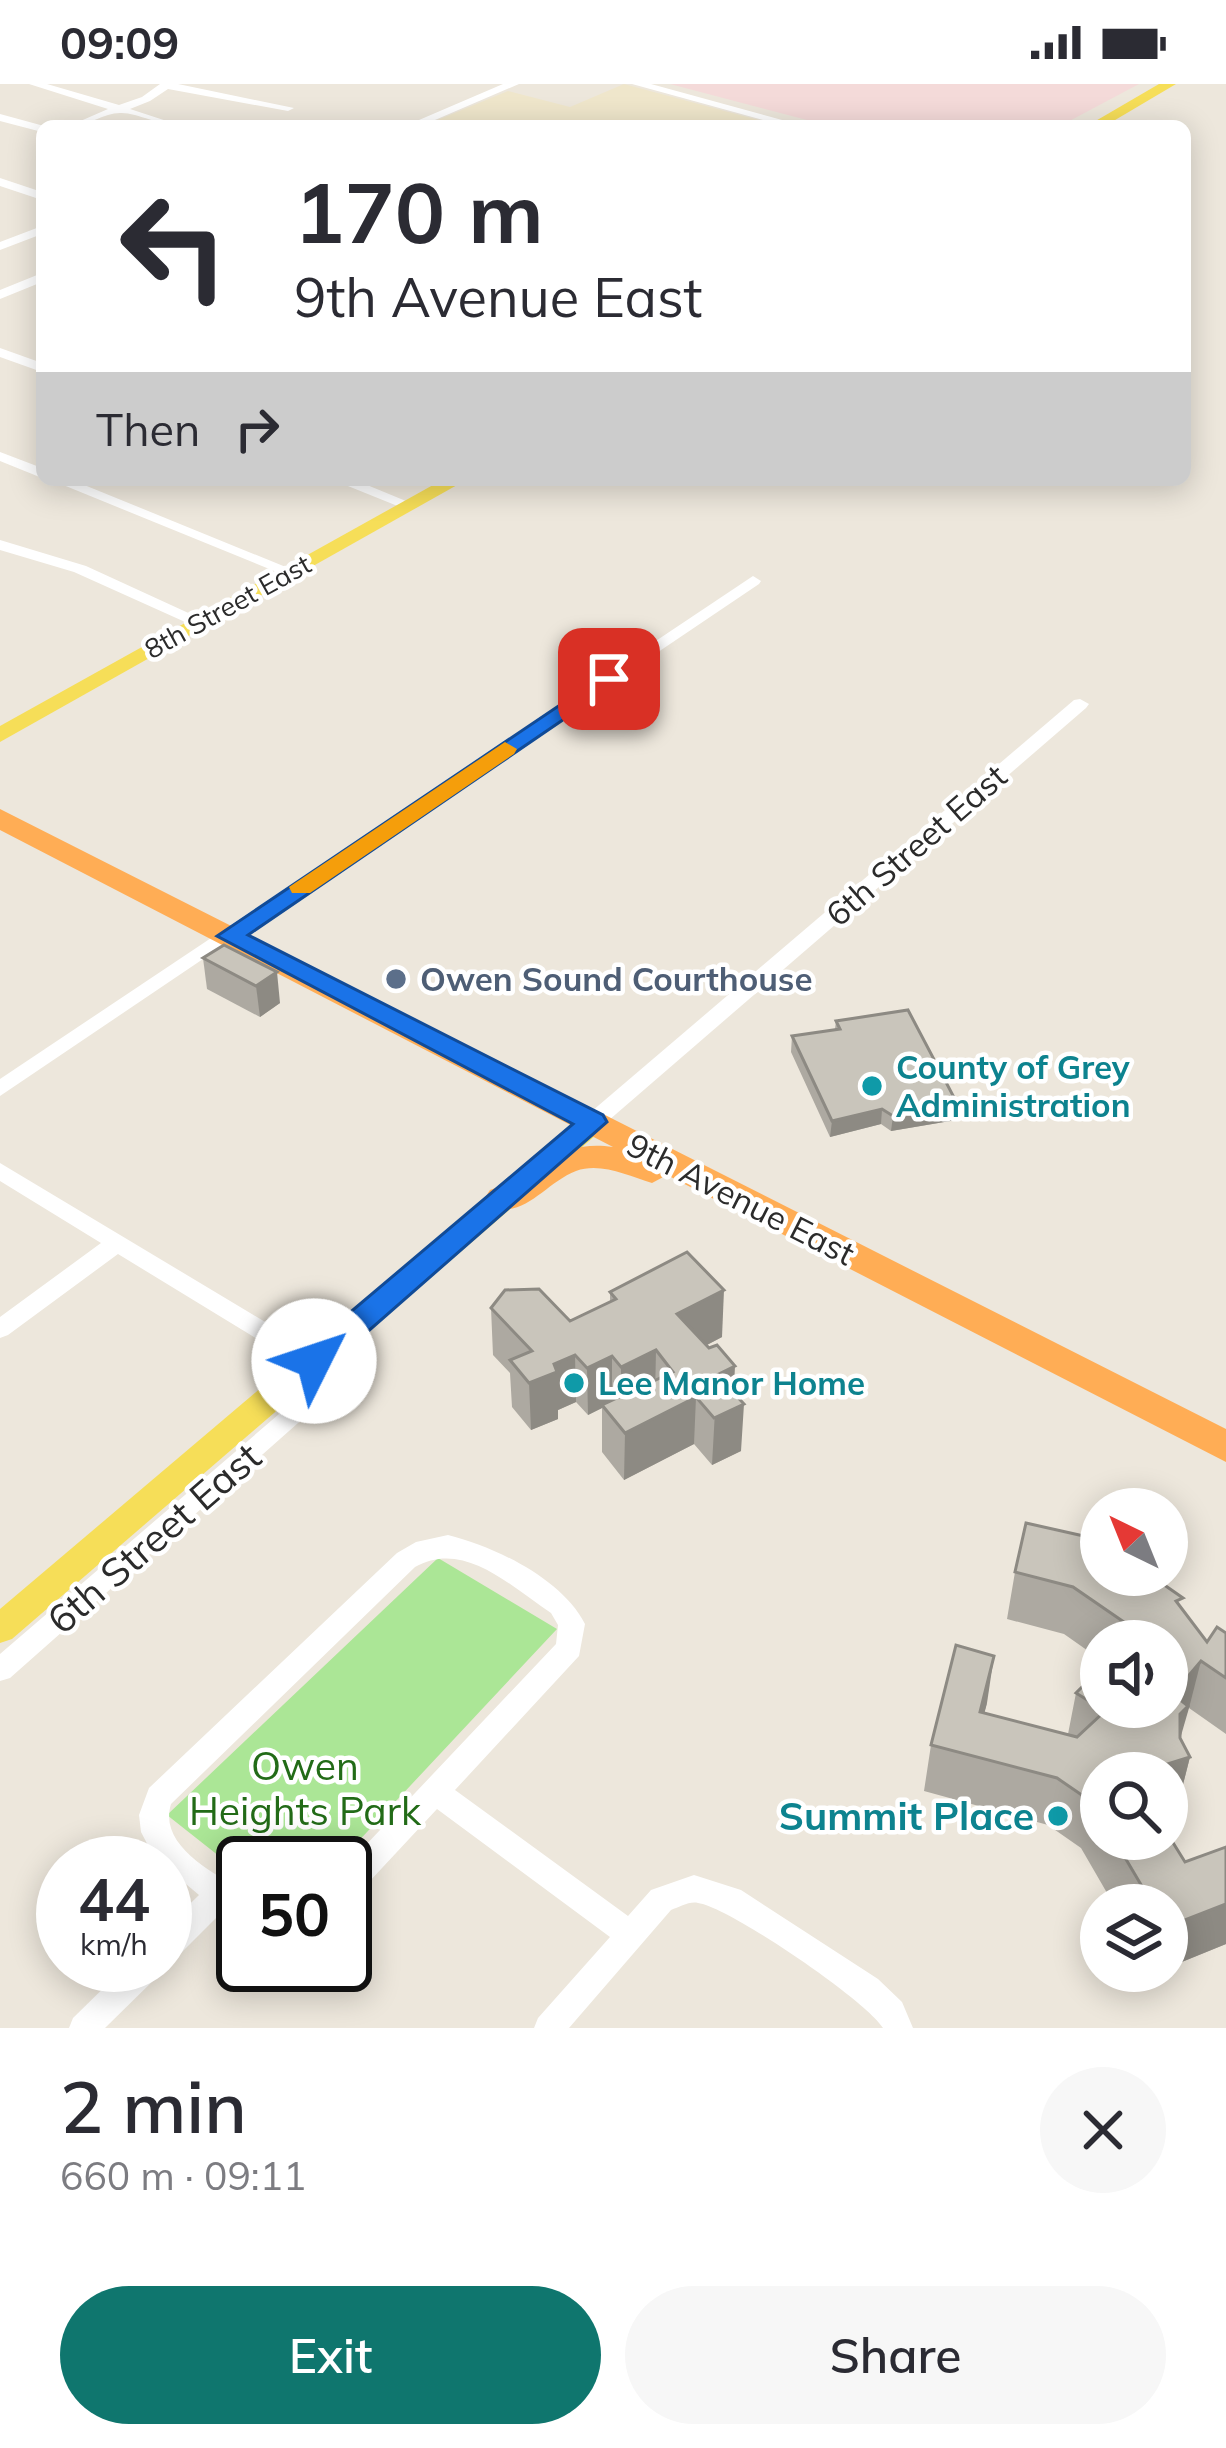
<!DOCTYPE html>
<html lang="en">
<head>
<meta charset="utf-8">
<style>
  :root { --surface:#fff; --page:#f7f7f7; --text:#2b2b33; --muted:#7c7c81; --accent:#0f766e }
  body { margin:0; font-family:Mulish,sans-serif; background:var(--page); color:var(--text); height:100vh; display:flex; flex-direction:column; font-size:45px; white-space:nowrap }
  * { box-sizing:border-box; margin:0 }
  p { font-size:39px; color:var(--muted) }
  .icon { flex:none; width:66px; height:66px; fill:none; stroke:currentColor; stroke-width:2; stroke-linecap:round; stroke-linejoin:round }
  .map { position:relative; height:1944px; overflow:hidden }
  .side { display:flex; flex-direction:column; background:var(--surface); flex:1 }
  .side>* { flex:none }
  .hud { position:absolute; left:36px; top:36px; width:1155px; height:366px; border-radius:18px; box-shadow:0 6px 30px #0003; background:#fff; color:var(--text); overflow:hidden }
  .needle { width:78px; rotate:317deg }
  .controls { position:absolute; left:1080px; top:1404px; display:grid; gap:24px }
  .controls a { display:grid; place-items:center; width:108px; height:108px; border-radius:50%; background:var(--surface); box-shadow:0 6px 30px #0003; font-size:60px }
  .speed { position:absolute; left:36px; top:1752px; display:flex; gap:24px; font-size:60px; font-weight:700; text-align:center }
  .speed>* { display:grid; place-content:center; width:156px; height:156px; border-radius:50%; background:var(--surface); box-shadow:0 6px 30px #0003; line-height:1 }
  .speed small { font-size:30px; font-weight:400 }
  .speed .limit { border:6px solid #111; border-radius:18px; background:#fff; color:#111 }
  .pin { position:absolute; display:grid; place-items:center; width:102px; height:102px; color:#fff; margin:-51px; border-radius:24px; box-shadow:0 6px 18px #0006 }
  .me { position:absolute; width:132px; margin:-66px; rotate:49deg; stroke-linejoin:round; filter:drop-shadow(0 0 9px #0008) }
  .turn { display:flex; align-items:center; gap:42px; height:252px; padding:0 60px; font-size:54px }
  .turn .icon { width:156px; height:156px; stroke-width:2.5 }
  .turn b { display:block; font-size:84px; line-height:102px }
  .then { display:flex; align-items:center; height:114px; padding:0 60px; background:#0003; gap:24px; font-size:45px }
  .round { display:grid; place-items:center; flex:none; width:126px; height:126px; border-radius:63px; background:var(--page) }
  .overview { display:flex; align-items:center; justify-content:space-between; height:204px; padding:0 60px }
  h1 { font-size:72px; font-weight:600; line-height:90px }
  .cta { display:flex; gap:24px; margin-top:auto; padding:24px 60px }
  .cta a { flex:1; height:138px; border-radius:72px; background:var(--accent); color:#fff; font-size:48px; font-weight:600; line-height:138px; text-align:center }
  .cta a+a { background:var(--page); color:var(--text) }
  .status { display:flex; justify-content:space-between; align-items:center; height:84px; padding:0 60px; background:var(--surface); direction:ltr }
  .status svg { height:33px; fill:currentColor }
  .map>svg:first-child { display:block }
</style>
</head>
<body>
<div class="status"><b>09:09</b><svg viewBox="0 0 49 12"><path d="M0 12V9h3v3zM5 12V6h3v6zM10 12V3h3v9zM15 12V0h3v12zM26 1h20v11H26zM47 4h2v5h-2z"/></svg></div>
<div class="map">
<svg width="1226" height="1944" viewBox="0 0 1226 1944">
  <rect width="100%" height="100%" fill="#ede7dc"/>
  <!-- education -->
  <path fill="#efe6cb" d="M624 0 781 42H423L508 7 570 23Z"/>
  <!-- medical -->
  <path fill="#f4dad9" d="M670 0H1139L1060 42H830Z"/>
  <!-- green -->
  <path fill="#abe696" d="M438 1474 557 1545 338 1779H243V1791L167 1731Z"/>
  <g fill="none" stroke-linecap="round" stroke-linejoin="round">
    <!-- minor -->
    <g fill="#fff" fill-rule="evenodd">
      <path d="M29 0H47L119 21 142 13 160 0H178L294 24 288 27 168 5 150 17 130 25 182 42C160 42 136 28 120 29 104 29 89 42 69 42L108 25Z"/>
      <path d="M503 0H519L421 42H405Z"/>
      <path d="M632 0H651L804 42H785Z"/>
      <path d="M0 30 44 42 42 48 0 37Z"/>
      <path d="M324 37 328 42H315Z"/>
      <path d="M0 94 42 108V116L0 102Z"/>
      <path d="M42 142V150L0 166V158Z"/>
      <path d="M42 189V198L0 215V206Z"/>
      <path d="M0 264 42 279V288L0 273Z"/>
      <path d="M0 368 42 384V394L0 377Z"/>
      <path d="M51 396H72L298 488 290 493 284 491Z"/>
      <path d="M333 396H355L418 422 405 425Z"/>
      <path d="M0 456 86 482 208 538 200 543 194 542 74 488 0 466Z"/>
      <path d="M753 492 761 497 759 500 0 1012V995Z"/>
      <path d="M1080 615 1089 620 1086 624 601 1043H585L582 1038 585 1033 1074 616Z"/>
      <path d="M0 1079 347 1287 350 1293 10 1594 0 1597V1570L321 1294 118 1170 8 1251 0 1254V1233L101 1159 0 1097Z"/>
      <path d="M448 1451C496 1463 562 1495 585 1540L579 1572 455 1706 628 1832 651 1806 694 1791 741 1806 878 1895 902 1918 913 1944H883C867 1917 729 1823 698 1819 689 1817 680 1823 671 1826L569 1944H534L538 1934 610 1853 437 1725 355 1813 345 1817V1783L556 1560 558 1541 551 1529C510 1502 464 1455 415 1483L171 1720C158 1762 214 1789 243 1807V1838L223 1827 176 1874 165 1878V1844L199 1811 154 1773 141 1748 139 1731 149 1704 397 1469 416 1458Z"/>
      <path d="M127 1881H163L159 1891 105 1944H69L73 1934Z"/>
    </g>
    <!-- major -->
    <g fill="#f6de58" fill-rule="evenodd">
      <path d="M1159 0H1176L1105 42H1087Z"/>
      <path d="M442 396H466L0 658V642Z"/>
      <path d="M593 1029 607 1038 603 1045 12 1555 0 1559V1525L583 1031Z"/>
    </g>
    <!-- highway -->
    <path fill="#ffad55" fill-rule="evenodd" d="M0 725 1226 1345V1378L667 1091 652 1099C628 1092 601 1078 576 1087 545 1099 526 1134 490 1124L484 1115 490 1106C538 1090 555 1055 613 1063L0 746Z"/>
  </g>
  <!-- wall -->
  <g fill="#ada9a1">
    <path d="M224 861 280 919 260 933 207 905 203 874Z"/>
    <path d="M836 937 958 1021 956 1036 891 1047 881 1040 830 1053 791 968 792 952 835 945Z"/>
    <path d="M610 1208 722 1253 707 1261 734 1309 741 1367 712 1381 694 1360 624 1396 602 1368V1324L588 1331 576 1318 558 1326V1335L531 1346 512 1323 510 1289 493 1271 491 1224 570 1237 610 1218Z"/>
    <path d="M1015 1488 1180 1523 1207 1558 1226 1549V1650L1189 1624 1187 1626 1180 1654 1190 1673 1178 1720 1101 1689V1755H1167L1185 1778 1226 1763V1860L1167 1884V1821H1114L1081 1764 1048 1741 924 1707 931 1661 987 1619 984 1629 1068 1650 1076 1609 1167 1557H1101V1576L1064 1550 1007 1535Z"/>
  </g>
  <!-- shaded-wall -->
  <g fill="#8d8a83">
    <path d="M277 888 280 919 260 933 256 902Z"/>
    <path d="M958 1021 956 1036 891 1047 893 1032Z"/>
    <path d="M882 1025 881 1040 830 1053 832 1037Z"/>
    <path d="M724 1206 722 1253 676 1277 677 1230Z"/>
    <path d="M656 1266 655 1313 621 1330V1283Z"/>
    <path d="M575 1271 576 1318 558 1326V1335L531 1346 529 1299 554 1280Z"/>
    <path d="M612 1272V1319L602 1321V1324L588 1331 587 1284Z"/>
    <path d="M735 1282 733 1325 744 1320 741 1367 712 1381 717 1291Z"/>
    <path d="M696 1313 694 1360 624 1396 625 1349Z"/>
    <path d="M994 1572 987 1619 973 1674 980 1628Z"/>
    <path d="M1201 1577 1189 1624 1176 1669 1173 1610Z"/>
    <path d="M1190 1673 1178 1720 1167 1723V1689H1157L1164 1681Z"/>
    <path d="M1226 1820V1860L1167 1884V1843Z"/>
  </g>
  <!-- building -->
  <g fill="#c9c5bb" stroke="#8d8a83" stroke-width="3">
    <path d="M224 861 277 888 256 902 203 874Z"/>
    <path d="M908 926 958 1021 893 1032 882 1025 832 1037 792 952 840 945 836 937Z"/>
    <path d="M687 1168 724 1206 677 1230 709 1264 717 1261 735 1282 717 1291 744 1320 714 1334 696 1313 625 1349 602 1321 673 1288 656 1266 621 1283 612 1272 587 1284 575 1271 554 1280 557 1288 529 1299 510 1276 532 1267 491 1224 505 1206 539 1205 570 1237 616 1215 610 1208Z"/>
    <path d="M1026 1439 1097 1455 1101 1457V1491H1150L1183 1514 1176 1517 1207 1558 1217 1543 1226 1549V1594L1201 1577 1173 1610 1188 1622 1180 1630V1654L1190 1673 1164 1681 1157 1689H1101V1733L1092 1718 1057 1694 931 1661 956 1561 994 1572 980 1628 1077 1653 1105 1627 1076 1609 1101 1584V1623H1167V1557H1128L1137 1547 1073 1503 1015 1488Z"/>
    <path d="M1167 1749 1185 1778 1226 1763V1820L1167 1843V1821H1153L1114 1755H1167Z"/>
  </g>
  <!-- route -->
  <path fill="#1a73e8" stroke="#114b97" stroke-width="3" d="M609 588 620 595 617 599 248 851 603 1031 607 1038 325 1285H302L298 1277 302 1269 573 1040 217 852Z"/>
  <!-- slow -->
  <path fill="#f59e0b" d="M505 658 517 665 514 670 310 809H292L289 803Z"/>
  <!-- markers -->
  <circle fill="#5c6f8a" stroke="#fff" stroke-width="4.5" cx="396" cy="895" r="12"/>
  <g fill="#0f9aa8" stroke="#fff" stroke-width="4.5">
    <circle cx="872" cy="1002" r="12"/>
    <circle cx="574" cy="1299" r="12"/>
    <circle cx="1058" cy="1732" r="12"/>
  </g>
  <g text-anchor="middle" stroke-width="9" stroke-linejoin="round" paint-order="stroke">
    <!-- far-street labels -->
    <g font-size="27" fill="#2b2b2b" stroke="#fff">
      <text transform="translate(228 523) rotate(-29)" y="9">8th Street East</text>
    </g>
    <!-- street labels -->
    <g font-size="33" fill="#2b2b2b" stroke="#fff">
      <text transform="translate(916 761) rotate(-41)" y="12">6th Street East</text>
      <text transform="translate(741 1115) rotate(27)" y="12">9th Avenue East</text>
    </g>
    <!-- service labels -->
    <g font-size="33" font-weight="bold" fill="#4e5e75" stroke="#fff" text-anchor="start">
      <text x="420" y="907">Owen Sound Courthouse</text>
    </g>
    <!-- culture labels -->
    <g font-size="33" font-weight="bold" fill="#0d838f" stroke="#fff" text-anchor="start">
      <text x="896" y="995">County of Grey<tspan x="896" dy="38">Administration</tspan></text>
      <text x="598" y="1311">Lee Manor Home</text>
    </g>
    <!-- near-street labels -->
    <g font-size="39" fill="#2b2b2b" stroke="#fff">
      <text transform="translate(154 1454) rotate(-41)" y="14">6th Street East</text>
    </g>
    <!-- near-park labels -->
    <g font-size="39" fill="#226b17" stroke="#fff">
      <text x="305" y="1696">Owen<tspan x="305" dy="45">Heights Park</tspan></text>
    </g>
    <!-- near-culture labels -->
    <g font-size="39" font-weight="bold" fill="#0d838f" stroke="#fff" text-anchor="end">
      <text x="1034" y="1746">Summit Place</text>
    </g>
  </g>
</svg>
<div class="controls">
<a><svg class="needle" viewBox="-14 -14 28 28"><path d="M0-13l5 13h-10z" fill="#e53935"/><path d="M0 13l5-13h-10z" fill="#7c7c81"/></svg></a>
<a><svg class="icon" aria-label="sound" viewBox="0 0 24 24"><path d="M4 9h4l5-4v14l-5-4H4zM17 9q2 3 0 6"/></svg></a>
<a><svg class="icon" aria-label="search" viewBox="0 0 24 24"><circle cx="10" cy="10" r="6"/><path d="M15 15l6 6"/></svg></a>
<a><svg class="icon" aria-label="layers" viewBox="0 0 24 24"><path d="M12 4l9 5-9 5-9-5zM3 14l9 5 9-5"/></svg></a>
</div>
<div class="speed"><div>44<small>km/h</small></div><div class="limit">50</div></div>
<div class="pin" style="left:609px;top:595px;background:#d93025"><svg class="icon" aria-label="arrive" viewBox="0 0 24 24"><path d="M6 21V4h12l-3 4 3 4H6"/></svg></div>
<svg class="me" style="left:314px;top:1277px" viewBox="-20 -20 40 40"><circle r="19" fill="#fff"/><path d="M0-13L10 11 0 6-10 11z" fill="#1a73e8"/></svg>
<div class="hud">
<div class="turn"><svg class="icon" aria-label="left" viewBox="0 0 24 24"><path d="M17 20v-9H6M10 6l-5 5 5 5"/></svg><div><b>170 m</b>9th Avenue East</div></div>
<div class="then">Then<svg class="icon" aria-label="right" viewBox="0 0 24 24"><path d="M7 20v-9h11M14 6l5 5-5 5"/></svg></div>
</div>
</div>
<section class="side">
<div class="overview"><div><h1>2 min</h1><p>660 m · 09:11</p></div><a class="round"><svg class="icon" aria-label="close" viewBox="0 0 24 24"><path d="M6 6l12 12M18 6L6 18"/></svg></a></div>
<div class="cta"><a>Exit</a><a>Share</a></div>
</section>
</body>
</html>
